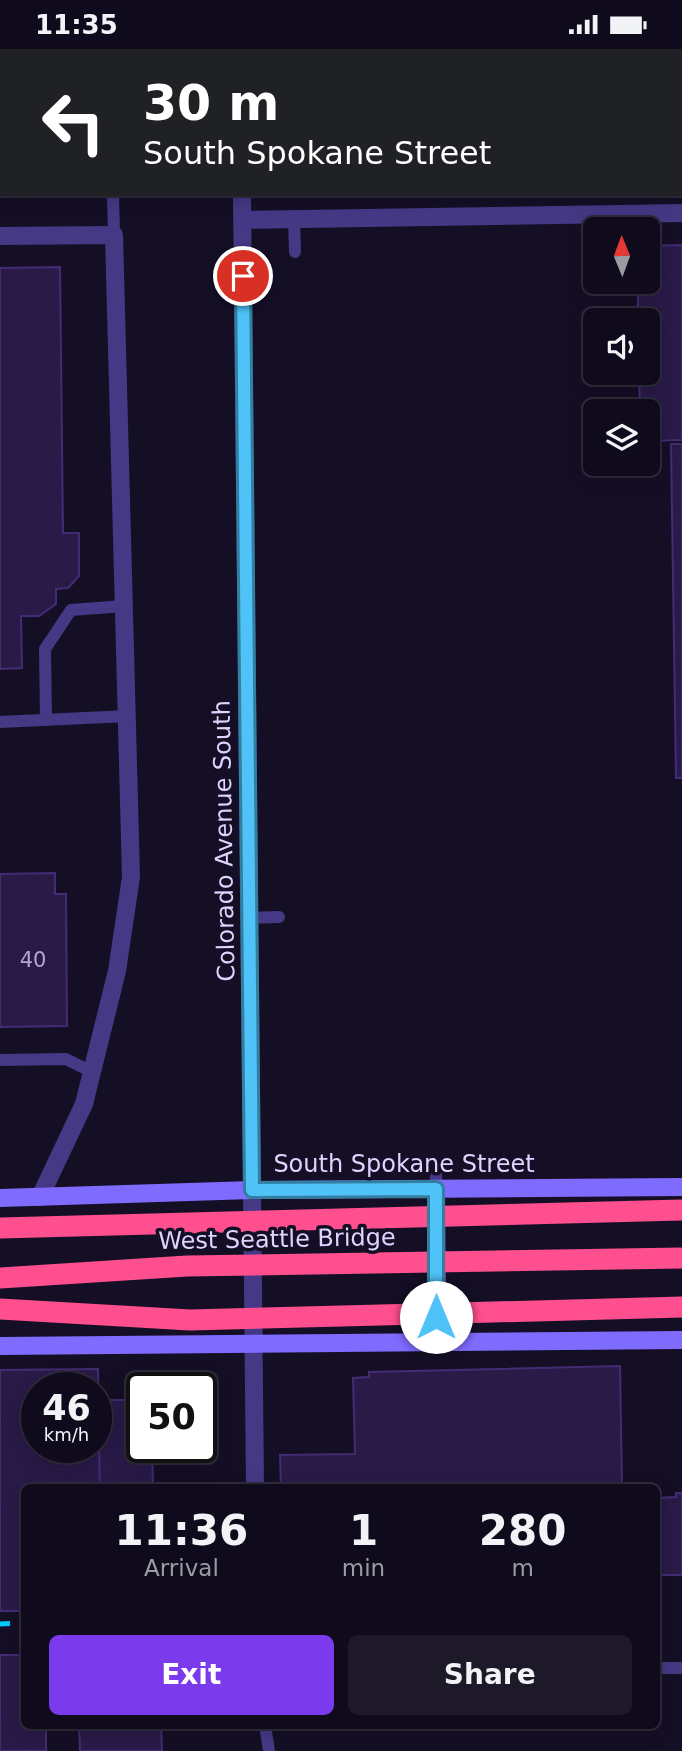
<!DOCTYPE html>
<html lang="en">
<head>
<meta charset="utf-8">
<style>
  :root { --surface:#100b1c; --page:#1e1929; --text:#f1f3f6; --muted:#9c9ba3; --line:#302b3b; --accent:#7c3aed }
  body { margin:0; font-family:"DejaVu Sans",sans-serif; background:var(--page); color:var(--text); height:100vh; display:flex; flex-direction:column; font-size:26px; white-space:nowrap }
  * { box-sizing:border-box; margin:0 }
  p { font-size:23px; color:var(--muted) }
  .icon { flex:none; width:38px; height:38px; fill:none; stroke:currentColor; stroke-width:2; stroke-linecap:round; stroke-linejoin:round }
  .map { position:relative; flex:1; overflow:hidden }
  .side { position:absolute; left:21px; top:1435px; width:639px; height:245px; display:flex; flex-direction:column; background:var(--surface); border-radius:10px; box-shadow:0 4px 18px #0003,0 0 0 2px var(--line) }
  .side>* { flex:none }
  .guide { position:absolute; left:0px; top:0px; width:682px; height:147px; box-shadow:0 4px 18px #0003,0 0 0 2px var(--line); background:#202124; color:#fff; overflow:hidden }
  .needle { width:46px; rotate:359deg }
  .buttons { position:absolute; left:583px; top:168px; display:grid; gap:14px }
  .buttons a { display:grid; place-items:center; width:77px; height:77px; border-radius:10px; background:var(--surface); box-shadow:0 4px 18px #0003,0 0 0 2px var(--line); font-size:35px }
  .speed { position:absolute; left:21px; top:1323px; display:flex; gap:14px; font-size:35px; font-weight:700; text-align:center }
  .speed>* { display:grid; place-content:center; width:91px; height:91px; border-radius:50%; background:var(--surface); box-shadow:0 4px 18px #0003,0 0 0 2px var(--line); line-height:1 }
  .speed small { font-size:18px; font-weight:400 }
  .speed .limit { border:4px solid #111; border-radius:10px; background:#fff; color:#111 }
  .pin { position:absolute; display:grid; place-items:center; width:60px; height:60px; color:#fff; margin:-30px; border:4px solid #fff; border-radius:50%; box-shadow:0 2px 7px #0007 }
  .me { position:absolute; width:77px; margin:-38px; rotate:0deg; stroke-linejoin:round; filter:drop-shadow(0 0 5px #0008) }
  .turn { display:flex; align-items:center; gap:24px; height:147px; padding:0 28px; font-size:32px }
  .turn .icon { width:91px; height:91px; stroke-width:2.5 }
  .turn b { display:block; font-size:49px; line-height:60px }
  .eta { display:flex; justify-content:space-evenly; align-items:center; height:119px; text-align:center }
  .eta b { font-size:42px; font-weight:800; line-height:49px }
  .button { display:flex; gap:14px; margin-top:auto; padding:14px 28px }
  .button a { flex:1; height:80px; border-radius:10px; background:var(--accent); color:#fff; font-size:28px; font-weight:800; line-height:80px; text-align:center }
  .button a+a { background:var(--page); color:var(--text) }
  .status { display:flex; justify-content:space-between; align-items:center; height:49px; padding:0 35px; background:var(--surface); direction:ltr }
  .status svg { height:19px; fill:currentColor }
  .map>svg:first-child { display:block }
</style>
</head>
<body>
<div class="status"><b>11:35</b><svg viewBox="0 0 49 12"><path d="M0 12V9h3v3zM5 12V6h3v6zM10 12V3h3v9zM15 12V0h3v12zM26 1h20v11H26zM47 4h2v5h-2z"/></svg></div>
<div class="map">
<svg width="682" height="1702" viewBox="0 0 682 1702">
  <rect width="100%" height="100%" fill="#150f26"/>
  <!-- building -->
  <g fill="#291a48" stroke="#422c74" stroke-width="2" fill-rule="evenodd">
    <path d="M0 0H132V2H2L0 27Z"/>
    <rect x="264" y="0" width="313" height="2"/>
    <path d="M600 0H682V131L681 2Z"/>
    <path d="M682 196V391L648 392V362H640L639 324H648V271H638V233H648V197Z"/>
    <path d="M60 218 63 484H79V527L68 539 56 540V555L39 567H21L22 619 0 620V219Z"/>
    <path d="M671 395H682V729H676Z"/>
    <path d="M55 824V845H66L67 977 0 978V825Z"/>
    <path d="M620 1317 622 1438H281L280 1406 355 1405 353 1329 369 1328V1323Z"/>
    <path d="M98 1320 100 1438H24V1562H0V1321ZM37 1339H96V1398H37Z"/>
    <path d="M98 1351H142V1398H152L153 1438H100Z"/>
    <path d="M676 1444H682V1526H656V1449L676 1448Z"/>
    <path d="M0 1606H24V1676H46V1702H0Z"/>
    <path d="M79 1676H161L162 1702H80Z"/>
  </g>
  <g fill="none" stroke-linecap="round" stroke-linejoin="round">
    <!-- lane -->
    <g stroke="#453986" stroke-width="12">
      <path d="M113 145 114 186"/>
      <path d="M294 170 295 203"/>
      <path d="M46 671 45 600 71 561 124 557"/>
      <path d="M0 673 128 667"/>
      <path d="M250 869 279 868"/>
      <path d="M0 1011 66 1010 92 1023"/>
      <path d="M436 1140V1114"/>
      <path d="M656 1619H682"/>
      <path d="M265 1676 269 1702"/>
    </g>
    <!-- street -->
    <g stroke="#453986" stroke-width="18">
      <path d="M239 0V2"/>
      <path d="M242 145 255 1438"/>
      <path d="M243 171 682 164"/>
      <path d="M0 187 114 186 131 828 117 922 84 1055 40 1148"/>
    </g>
    <!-- secondary -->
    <g stroke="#806bff" stroke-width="18">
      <path d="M436 1140 437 1294"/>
      <path d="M0 1149 252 1141 682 1138"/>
      <path d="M0 1297 682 1291"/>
    </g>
    <!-- highway -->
    <path stroke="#ff4f8f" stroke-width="21" d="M458 1264 682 1258"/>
    <!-- rail -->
    <path stroke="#00c8ff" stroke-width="5" stroke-dasharray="10 9" stroke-linecap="butt" d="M0 1575 24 1574"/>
    <!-- highway-bridge -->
    <g stroke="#ff4f8f" stroke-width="21">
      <path d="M0 1179 682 1161"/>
      <path d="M0 1229 187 1217 682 1209"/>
      <path d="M0 1260 190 1271 458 1264"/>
    </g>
  </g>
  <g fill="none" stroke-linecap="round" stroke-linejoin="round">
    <defs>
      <path id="route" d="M243 227 252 1141 436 1140V1268"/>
    </defs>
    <!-- route casing -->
    <use href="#route" stroke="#337fa1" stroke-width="18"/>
    <!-- route -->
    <use href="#route" stroke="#4fc3f7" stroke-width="12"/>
  </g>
  <g text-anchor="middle" stroke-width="7" stroke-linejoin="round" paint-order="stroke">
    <!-- number labels -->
    <g font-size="21" fill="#b1a6d1">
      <text x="33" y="918">40</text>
    </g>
    <!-- street labels -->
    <g font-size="24" fill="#ded4ff" stroke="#150f26">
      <text transform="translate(224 792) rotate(-91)" y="8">Colorado Avenue South</text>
      <text x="404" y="1123">South Spokane Street</text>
      <text transform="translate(277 1190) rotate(-1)" y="8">West Seattle Bridge</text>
    </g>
  </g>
</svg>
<div class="buttons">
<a><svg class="needle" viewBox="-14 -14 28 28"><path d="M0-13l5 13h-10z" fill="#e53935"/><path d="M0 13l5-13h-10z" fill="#9c9ba3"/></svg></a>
<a><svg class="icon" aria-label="sound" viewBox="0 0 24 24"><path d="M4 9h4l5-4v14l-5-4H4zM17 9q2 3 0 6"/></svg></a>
<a><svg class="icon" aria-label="layers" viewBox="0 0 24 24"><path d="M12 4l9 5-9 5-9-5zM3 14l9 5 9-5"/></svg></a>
</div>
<div class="speed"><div>46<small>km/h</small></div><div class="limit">50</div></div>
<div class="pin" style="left:243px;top:227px;background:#d93025"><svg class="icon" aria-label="arrive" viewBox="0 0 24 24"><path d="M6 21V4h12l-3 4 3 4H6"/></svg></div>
<svg class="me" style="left:436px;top:1268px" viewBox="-20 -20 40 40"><circle r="19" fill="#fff"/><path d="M0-13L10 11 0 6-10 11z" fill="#4fc3f7"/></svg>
<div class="guide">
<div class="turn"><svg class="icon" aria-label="left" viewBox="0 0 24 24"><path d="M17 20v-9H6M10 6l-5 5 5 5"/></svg><div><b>30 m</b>South Spokane Street</div></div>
</div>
<section class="side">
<div class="eta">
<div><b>11:36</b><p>Arrival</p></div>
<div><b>1</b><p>min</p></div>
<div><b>280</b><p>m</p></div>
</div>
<div class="button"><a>Exit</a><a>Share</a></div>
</section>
</div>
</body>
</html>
